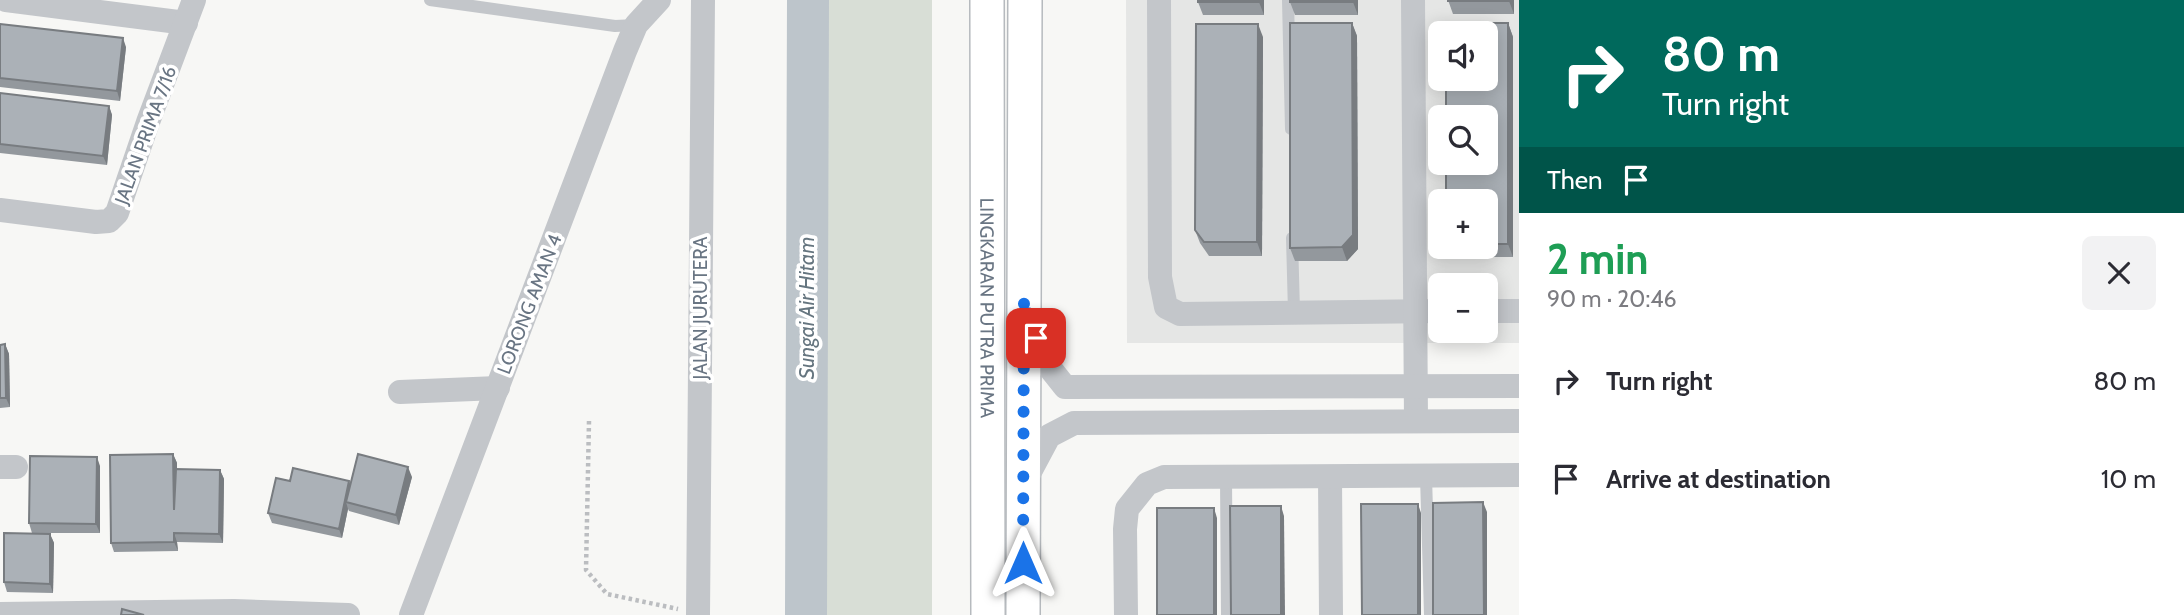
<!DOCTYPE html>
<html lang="en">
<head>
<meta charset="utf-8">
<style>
  :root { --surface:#fff; --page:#f2f2f3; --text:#2b2b33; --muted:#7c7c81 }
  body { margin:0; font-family:Cabin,sans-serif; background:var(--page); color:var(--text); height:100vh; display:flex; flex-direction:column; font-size:26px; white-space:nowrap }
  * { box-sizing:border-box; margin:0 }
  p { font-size:23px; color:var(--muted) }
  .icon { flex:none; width:38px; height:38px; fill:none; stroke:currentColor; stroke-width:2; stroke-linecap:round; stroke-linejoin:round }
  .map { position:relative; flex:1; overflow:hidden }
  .panel { display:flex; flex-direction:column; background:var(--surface); width:665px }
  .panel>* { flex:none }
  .guide { background:#00695c; color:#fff; overflow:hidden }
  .fabs { position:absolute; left:1428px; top:21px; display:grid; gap:14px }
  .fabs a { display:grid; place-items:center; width:70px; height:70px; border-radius:10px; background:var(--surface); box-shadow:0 4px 18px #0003; font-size:35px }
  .pin { position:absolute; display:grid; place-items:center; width:60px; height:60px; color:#fff; margin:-30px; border-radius:14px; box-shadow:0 4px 10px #0006 }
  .me { position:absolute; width:77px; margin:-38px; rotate:0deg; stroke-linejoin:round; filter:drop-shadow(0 0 5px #0008) }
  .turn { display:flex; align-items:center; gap:24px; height:147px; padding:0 28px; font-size:32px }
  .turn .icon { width:91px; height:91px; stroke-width:2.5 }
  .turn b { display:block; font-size:49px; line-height:60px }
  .then { display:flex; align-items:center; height:66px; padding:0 28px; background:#0003; gap:14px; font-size:26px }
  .round { display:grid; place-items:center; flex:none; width:74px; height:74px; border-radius:10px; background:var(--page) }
  .overview { display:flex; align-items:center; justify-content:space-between; height:119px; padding:0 28px }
  h1 { font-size:42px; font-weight:800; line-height:52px; color:#1e9e55 }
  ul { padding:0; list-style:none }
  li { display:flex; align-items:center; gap:21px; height:98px; padding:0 28px }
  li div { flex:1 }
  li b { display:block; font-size:26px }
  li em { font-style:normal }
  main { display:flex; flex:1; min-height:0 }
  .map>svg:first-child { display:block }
</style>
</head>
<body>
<main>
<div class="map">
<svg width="1519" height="615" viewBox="0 0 1519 615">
  <rect width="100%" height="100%" fill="#f7f7f5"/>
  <!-- built -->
  <path fill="#e5e6e5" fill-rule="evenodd" d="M1126 0H1519V343H1127ZM1440 33H1486V79H1440ZM1440 117H1486V163H1440ZM1440 201H1486V247H1440ZM1440 285H1486V331H1440Z"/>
  <!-- green -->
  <rect fill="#d8ded6" x="792" y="0" width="140" height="615"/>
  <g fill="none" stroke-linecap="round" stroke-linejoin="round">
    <!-- river -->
    <path stroke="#bdc5cb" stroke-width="42" d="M806 615 808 0"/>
    <defs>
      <g id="secondary">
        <path id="s1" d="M987 0 988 615"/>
        <path d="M1023 615 1025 0"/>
      </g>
    </defs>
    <!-- secondary casing -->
    <use href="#secondary" stroke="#b6babe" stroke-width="36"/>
    <!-- path -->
    <path stroke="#bbbdc0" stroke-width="4.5" stroke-dasharray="3.5 3.5" stroke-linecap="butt" d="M589 421 586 570 607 594 678 609"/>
    <!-- service -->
    <g stroke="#c3c6ca" stroke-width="12">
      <path d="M430 0 615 26 636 25"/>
      <path d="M1288 0 1291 129"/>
      <path d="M1292 238 1294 312"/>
      <path d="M1426 476 1430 615"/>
      <path d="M1226 477 1227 615"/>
    </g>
    <!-- minor -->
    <g stroke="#c3c6ca" stroke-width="24">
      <path d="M6 0 186 23"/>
      <path d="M1159 0 1160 277 1166 307 1180 314 1440 311"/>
      <path d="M1413 0 1416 421"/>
      <path d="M0 210 96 222 109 221 117 213 148 122 194 0"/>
      <path d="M1486 311H1519"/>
      <path d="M1031 322 1042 358 1065 387 1519 386"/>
      <path d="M400 392 498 388"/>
      <path d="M0 467H16"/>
      <path d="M1330 477 1331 615"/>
      <path d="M1025 481 1049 436 1074 423 1519 421"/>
      <path d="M0 614 234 611 348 615"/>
      <path d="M411 615 625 51 636 25 659 0"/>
      <path d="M698 615 703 0"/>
      <path d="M1126 615 1125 529 1127 509 1147 484 1164 477 1519 475"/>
    </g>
    <!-- secondary -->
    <use href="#secondary" stroke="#fff" stroke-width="33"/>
  </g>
  <!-- wall -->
  <g fill="#93989d">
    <path d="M1264 0V15H1203L1198 2Z"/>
    <path d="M1358 0V15H1295L1290 2Z"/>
    <path d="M1448 0H1514V14H1453Z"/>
    <path d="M1352 23 1357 36 1358 249 1347 261H1295L1290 248Z"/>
    <path d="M1508 23 1513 37V257H1462L1453 247H1486V201Z"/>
    <path d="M0 24 126 47 120 101 0 87Z"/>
    <path d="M1263 37 1262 256H1209L1200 243 1195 230Z"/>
    <path d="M0 93 109 106 112 115 107 165 0 153Z"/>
    <path d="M5 344 9 354 10 407 0 408V345Z"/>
    <path d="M173 454 177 463V469L220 470 224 479 223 543 177 542 178 551 114 552 111 543Z"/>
    <path d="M100 466V533H32L29 523Z"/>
    <path d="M412 477 399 525 349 511 348 509 342 538 272 523 268 513 290 481H349L350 485Z"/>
    <path d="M50 534 54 543 53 593 7 592 4 582Z"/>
  </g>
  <!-- shaded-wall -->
  <g fill="#787c80">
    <path d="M1259 0H1264V15L1259 2Z"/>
    <path d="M1353 0H1358V15L1353 2Z"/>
    <path d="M1509 0H1514V14L1509 1Z"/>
    <path d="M1352 23 1357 36 1358 249 1347 261 1342 247Z"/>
    <path d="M1508 23 1513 37V257L1508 244Z"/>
    <path d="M1258 24 1263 37 1262 256 1257 242Z"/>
    <path d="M123 38 126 47 120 101 117 91Z"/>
    <path d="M109 106 112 115 107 165 103 156Z"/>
    <path d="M5 344 9 354 10 407 6 398Z"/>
    <path d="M173 454 177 463V519L174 510Z"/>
    <path d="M97 457 100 466V533L96 524Z"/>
    <path d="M408 467 412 477 399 525 396 515Z"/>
    <path d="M220 470 224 479 223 543 219 534Z"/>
    <path d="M349 481 352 490 346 502 348 509 342 538 339 529Z"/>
    <path d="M1483 502 1487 512V615H1484Z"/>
    <path d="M1418 504 1421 513V615H1418Z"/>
    <path d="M1281 506 1284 516 1285 615H1281Z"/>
    <path d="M1214 508 1217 518V615H1214Z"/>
    <path d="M174 533 177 542 178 551 174 542Z"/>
    <path d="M50 534 54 543 53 593 50 584Z"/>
  </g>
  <!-- building -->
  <g fill="#abb1b7" stroke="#787c80" stroke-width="2">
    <rect x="1198" y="0" width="61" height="2"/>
    <rect x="1290" y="0" width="63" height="2"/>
    <rect x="1448" y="0" width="61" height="1"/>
    <path d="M1290 23H1352L1353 235 1342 247 1290 248Z"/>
    <path d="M1446 23H1508V244H1486V201H1446V163H1486V117H1446V79H1486V33H1446Z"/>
    <path d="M0 24 123 38 117 91 0 78Z"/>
    <path d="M1196 24H1258L1257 242H1204L1195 230Z"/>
    <path d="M0 93 109 106 103 156 0 144Z"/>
    <path d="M5 344 6 398H0V345Z"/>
    <path d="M173 454 174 510 176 469 220 470 219 534 174 533V542L111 543 110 455Z"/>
    <path d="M358 454 408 467 396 515 346 502Z"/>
    <path d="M30 456 97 457 96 524 29 523Z"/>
    <path d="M293 468 349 481 339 529 268 513 276 478 290 481Z"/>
    <path d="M1483 502 1484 615H1433V503Z"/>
    <path d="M1361 504H1418V615H1362Z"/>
    <path d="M1230 506H1281V615H1231Z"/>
    <rect x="1157" y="508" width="57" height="107"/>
    <path d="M4 533 50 534V584L4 582Z"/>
    <path d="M122 609 144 615H121Z"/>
  </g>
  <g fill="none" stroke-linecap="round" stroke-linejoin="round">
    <!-- route -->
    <path stroke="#1a73e8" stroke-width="12" stroke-dasharray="0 21.6" d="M1023 563 1024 298 1036 338"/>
  </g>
  <g text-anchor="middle" stroke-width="7" stroke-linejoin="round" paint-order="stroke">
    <!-- street labels -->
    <g font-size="19" fill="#697583" stroke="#fff">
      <text transform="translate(145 135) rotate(-70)" y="7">JALAN PRIMA 7/16</text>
      <text transform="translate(529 304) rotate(-69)" y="7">LORONG AMAN 4</text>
      <text dy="7" stroke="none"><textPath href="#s1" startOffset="308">LINGKARAN PUTRA PRIMA</textPath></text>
      <text transform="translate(700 308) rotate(-90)" y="7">JALAN JURUTERA</text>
    </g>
    <!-- water labels -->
    <g font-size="21" font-style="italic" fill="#65757f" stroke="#fff">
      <text transform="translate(807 308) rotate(-90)" y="7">Sungai Air Hitam</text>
    </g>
  </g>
</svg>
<div class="fabs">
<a><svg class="icon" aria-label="sound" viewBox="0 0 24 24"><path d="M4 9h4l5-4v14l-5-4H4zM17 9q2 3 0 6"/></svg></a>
<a><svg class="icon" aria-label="search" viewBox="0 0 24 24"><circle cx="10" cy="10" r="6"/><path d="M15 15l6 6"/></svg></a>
<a>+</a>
<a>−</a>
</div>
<div class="pin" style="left:1036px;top:338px;background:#d93025"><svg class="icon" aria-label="arrive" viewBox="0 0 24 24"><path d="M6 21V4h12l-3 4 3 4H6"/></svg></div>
<svg class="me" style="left:1023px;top:563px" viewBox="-20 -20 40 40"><path d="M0-17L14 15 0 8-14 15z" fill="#1a73e8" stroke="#fff" stroke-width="4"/></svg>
</div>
<section class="panel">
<div class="guide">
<div class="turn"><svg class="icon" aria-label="right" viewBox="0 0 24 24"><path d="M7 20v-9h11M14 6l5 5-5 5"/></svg><div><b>80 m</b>Turn right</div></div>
<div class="then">Then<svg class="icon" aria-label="arrive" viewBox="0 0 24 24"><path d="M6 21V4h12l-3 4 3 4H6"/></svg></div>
</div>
<div class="overview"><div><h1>2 min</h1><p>90 m · 20:46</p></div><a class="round"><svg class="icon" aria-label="close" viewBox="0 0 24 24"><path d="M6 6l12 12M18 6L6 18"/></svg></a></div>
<ul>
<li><svg class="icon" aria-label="right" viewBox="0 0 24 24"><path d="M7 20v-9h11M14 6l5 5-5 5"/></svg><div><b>Turn right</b></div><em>80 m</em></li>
<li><svg class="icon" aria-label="arrive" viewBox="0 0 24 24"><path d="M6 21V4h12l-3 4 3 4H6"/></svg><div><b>Arrive at destination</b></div><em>10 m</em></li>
</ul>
</section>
</main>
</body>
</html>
